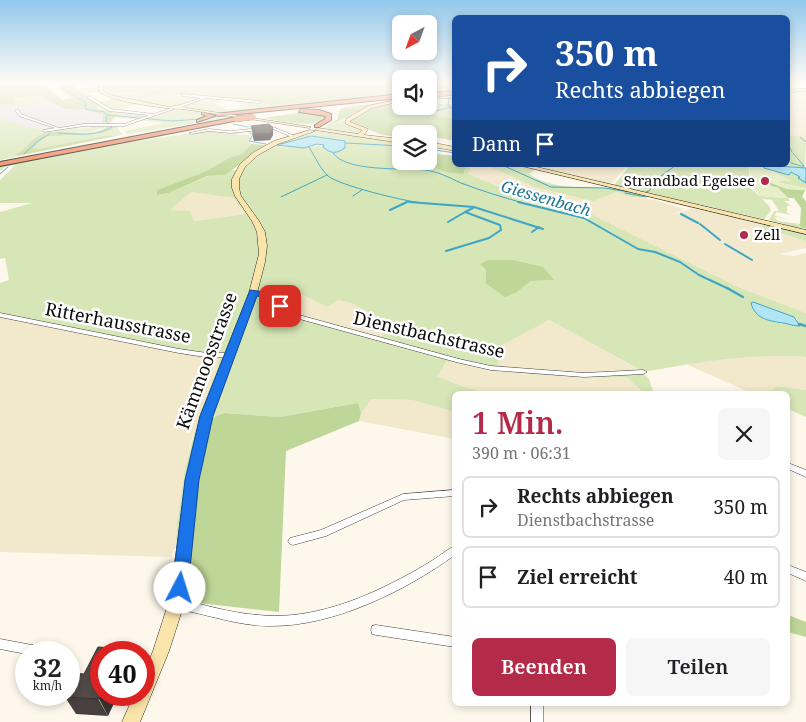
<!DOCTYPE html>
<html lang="de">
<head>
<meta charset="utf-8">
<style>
  :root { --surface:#fff; --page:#f6f6f6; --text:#202124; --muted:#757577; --line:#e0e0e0; --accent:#b42b49 }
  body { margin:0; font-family:"Noto Serif",serif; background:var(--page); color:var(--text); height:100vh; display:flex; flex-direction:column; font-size:19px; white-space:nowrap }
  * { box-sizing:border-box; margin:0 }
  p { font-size:16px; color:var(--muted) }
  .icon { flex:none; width:28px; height:28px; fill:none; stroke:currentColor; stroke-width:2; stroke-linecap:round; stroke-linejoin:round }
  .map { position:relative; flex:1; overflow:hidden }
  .drawer { position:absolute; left:452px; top:391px; width:338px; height:315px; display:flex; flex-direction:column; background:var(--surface); border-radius:8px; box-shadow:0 2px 8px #0003 }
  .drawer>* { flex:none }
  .banner { position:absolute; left:452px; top:15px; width:338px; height:152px; border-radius:8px; box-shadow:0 2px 8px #0003; background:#1a4fa0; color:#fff; overflow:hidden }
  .needle { width:32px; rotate:221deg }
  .fabs { position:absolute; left:392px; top:15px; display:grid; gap:10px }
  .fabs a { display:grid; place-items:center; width:45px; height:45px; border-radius:8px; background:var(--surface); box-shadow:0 2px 8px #0003; font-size:25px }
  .speed { position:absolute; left:15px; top:641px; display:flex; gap:10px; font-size:25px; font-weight:700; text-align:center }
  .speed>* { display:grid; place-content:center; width:65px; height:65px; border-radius:50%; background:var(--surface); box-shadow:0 2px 8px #0003; line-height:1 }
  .speed small { font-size:12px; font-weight:400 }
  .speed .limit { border:8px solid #d22; background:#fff; color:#111 }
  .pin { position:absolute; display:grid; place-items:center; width:42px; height:42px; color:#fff; margin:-21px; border-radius:10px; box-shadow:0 2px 8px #0006 }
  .me { position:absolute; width:55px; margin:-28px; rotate:5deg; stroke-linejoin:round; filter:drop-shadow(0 0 4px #0008) }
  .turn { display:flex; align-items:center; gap:18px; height:105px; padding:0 20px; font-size:22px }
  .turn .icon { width:65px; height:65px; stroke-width:2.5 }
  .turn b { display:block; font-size:35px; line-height:42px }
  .then { display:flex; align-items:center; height:48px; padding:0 20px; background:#0003; gap:10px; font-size:19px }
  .round { display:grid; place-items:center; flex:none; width:52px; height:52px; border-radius:8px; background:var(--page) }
  .head { display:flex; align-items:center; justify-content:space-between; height:85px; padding:0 20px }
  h1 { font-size:30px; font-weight:600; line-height:38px; color:var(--accent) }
  .cta { display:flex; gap:10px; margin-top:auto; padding:10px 20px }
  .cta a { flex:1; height:58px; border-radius:8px; background:var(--accent); color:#fff; font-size:20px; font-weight:600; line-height:58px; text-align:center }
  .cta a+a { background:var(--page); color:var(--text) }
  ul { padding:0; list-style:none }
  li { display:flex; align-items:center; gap:15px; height:62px; margin:0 10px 8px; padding:0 10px; border:2px solid var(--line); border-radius:8px }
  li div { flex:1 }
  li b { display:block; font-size:19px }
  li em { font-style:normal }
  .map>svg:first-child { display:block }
</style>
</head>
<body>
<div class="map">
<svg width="806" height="722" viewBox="0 0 806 722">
  <rect width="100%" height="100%" fill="#fef7eb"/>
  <!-- industrial -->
  <path fill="#e7e0ea" d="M49 101 62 108 76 110 83 109 103 114 101 126 44 131 29 129 0 118V108L16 106 17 108Z"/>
  <!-- farmland -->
  <g fill="#f2e8cc">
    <path d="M806 90V138L788 134V91Z"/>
    <path d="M472 165 491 167 535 187 601 198 617 192 654 200 684 209 673 215 693 208 666 202 668 201 761 223 762 225 758 231 760 232 781 233 806 241V248L779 254 794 256 806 253V313L740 288 589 213 509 191 468 174Z"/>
    <path d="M530 165H617L626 167 611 184Z"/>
    <path d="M191 192 235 198 246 214 193 221 169 210Z"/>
    <path d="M299 293 327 307 338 300 351 303 389 323 381 340 296 316 272 298Z"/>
    <path d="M0 315 219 355 217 368 191 441 185 467 177 523 176 547 171 557 0 552Z"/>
    <path d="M549 320 643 372 606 375 498 369 500 345Z"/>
    <path d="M760 355 806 357V390L777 386 766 394H753L686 364 714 359Z"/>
    <path d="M447 361 496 371 583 377H626L645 394H494L464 387 437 376Z"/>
    <path d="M370 399 412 400 455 412V439L359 421 361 413Z"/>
  </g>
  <!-- green -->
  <g fill="#d7e6b7" fill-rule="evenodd">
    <path d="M103 86 113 94 148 93 223 100 214 103 228 110 246 107 238 102 242 100 276 105 343 100 127 134 125 131 164 123 116 117 111 114V111L99 110 96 107 99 102 114 98 101 92 83 93 76 89ZM139 104 170 109 156 115 125 111H126L123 109Z"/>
    <path d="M39 96 49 101 17 108 16 106 0 108V105L14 103 15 100Z"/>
    <path d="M429 104H455V119L434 115 433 112 419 106H429Z"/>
    <path d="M0 118C31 129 45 132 77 127V129L90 128 91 126 107 127 90 132 68 133 53 131 40 135 16 155 18 156 0 160Z"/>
    <path d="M335 120H337L330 126 345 120 346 124 360 129 362 131 355 133 324 128Z"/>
    <path d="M117 127 122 134 28 152 47 136 56 135 71 136 106 132Z"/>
    <path d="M209 131 237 133 238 135H251L248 141 251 144 243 153 229 158 204 172 157 190V195L169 193 208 176 225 175 232 170H238L237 193 262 234 257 281H260L265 240 238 189 239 172 254 157 280 142 314 131 401 141V161H418L449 173 462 174 466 165H472L468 174 509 191 589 213 740 288 806 313V357C748 353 701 362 643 372L649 379 654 394H645L626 377C566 378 506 374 447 361L437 376 464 387 494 394H455V412L412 400 371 399 361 413 358 403 280 417 224 413 218 417 191 542 176 544 177 523 185 467 199 416 217 368 219 355H207L0 315V283L9 280 5 258 0 259V212L32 203H0V180L15 165 5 167 0 171V166L100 146ZM324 137 341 141C321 147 299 149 277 146L297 139ZM191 192 234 198 246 214 194 221 190 211 170 210ZM481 267 553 280 531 281 517 292 491 288 486 284V271ZM299 293 327 307 338 300 351 303 389 323 381 340 289 313 280 306 273 308 264 299ZM753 302 794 317 797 319V326C779 322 757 324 751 303ZM549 320 642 371 573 374 498 369 500 346Z"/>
    <path d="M788 134 806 138 805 169 785 165 791 163 788 161Z"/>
    <path d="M486 165H517L557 175 535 170 529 174C562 197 609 179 646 197H632L617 192 593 201 535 187Z"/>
    <path d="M617 165H748L751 188 770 207 771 211 764 219 614 185 628 168Z"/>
    <path d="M773 170 784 173 782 170 786 171 787 173 785 174H790V172L798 175 806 183V188L780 183V181H790L779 176Z"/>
    <path d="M759 196 788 198 790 201H784L791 206H787V213L791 215 776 212 775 216 789 219 774 217 778 221 800 224 806 228V231L769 220 774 211H779L772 200 762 199Z"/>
    <path d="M766 222 806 232V241L781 233 759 231Z"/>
    <path d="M777 386 806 390V417L788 409V394H766Z"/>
  </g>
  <!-- forest -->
  <g fill="#bed697">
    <path d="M0 82H41L62 100 72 98 61 90 59 82H85L76 86V89C84 94 96 99 101 105L96 107 99 110 111 111 112 114 116 117 111 120 113 122 102 123 103 115 83 109 76 110 62 108 39 96 15 99V103L0 105Z"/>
    <path d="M104 82H401V95L274 105 239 99 234 101 183 95 121 92 113 94 104 89Z"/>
    <path d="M429 82H455V90L429 92Z"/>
    <path d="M401 100V106H419L433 112 434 115 455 119V141L429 136V134H401V137L383 135 349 122 360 113 367 111 365 110Z"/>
    <path d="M392 101 364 109 329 126 337 120 340 110 343 108Z"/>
    <path d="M304 112 326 116 327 118C310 130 282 120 263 118Z"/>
    <path d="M107 127H117L106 132 88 135 47 136 33 148 38 149 104 136 121 135 18 156 15 155C25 150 31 139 40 135 60 125 86 141 107 127Z"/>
    <path d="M251 144 266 145 225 175 207 176 169 193 157 195V190L204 172 229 158 243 153Z"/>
    <path d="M429 153 455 156V165H466L463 174 449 173 419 163 418 161H429Z"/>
    <path d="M769 182 787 189 805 190 802 197 806 201V228L800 226 801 208 794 198H788L778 188 761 183Z"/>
    <path d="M488 260H513L543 267 554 280 531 281 517 292 505 297 486 284V271L480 264Z"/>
    <path d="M358 403 361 413 359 421 286 451 279 612 190 602 191 542 199 471 213 418 224 413 280 417Z"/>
    <path d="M788 615 806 622V637L788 632Z"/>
  </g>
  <!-- pitch -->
  <path fill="#e7eec8" d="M749 165H764V168C774 172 783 176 791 181H780V183L806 188V190L787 189 769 182 762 183 778 188 788 198 759 196 751 183Z"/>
  <!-- water -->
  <g fill="#b2e5f3" stroke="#3da6c6">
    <path d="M311 136 345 141V148C336 154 331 154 323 147L324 145 317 144 304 148 277 145Z"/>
    <path d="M764 165 806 168V183L798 178 800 177 791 172 789 175 764 168Z"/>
    <path d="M753 302 794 317 800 326C794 326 789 324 783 323 769 321 755 319 751 303Z"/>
  </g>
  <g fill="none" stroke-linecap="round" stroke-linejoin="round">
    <!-- stream-far2 -->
    <g stroke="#3da6c6" stroke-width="1">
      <path d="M58 82 59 86 86 103 85 109 104 112 107 115 172 121 200 119"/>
      <path d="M448 105 453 110"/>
      <path d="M448 105 449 98"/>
      <path d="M436 111 452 107"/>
      <path d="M233 124 248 127"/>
      <path d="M248 131 253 135 249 141 266 144"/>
      <path d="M58 133C77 134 95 137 112 127L106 121 107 116"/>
      <path d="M800 137 806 142"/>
      <path d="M346 143 401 146"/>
      <path d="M788 144 792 152"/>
      <path d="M309 147C314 155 321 170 328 176 341 186 404 201 422 203"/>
      <path d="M429 149 455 153"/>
      <path d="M333 153C345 172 403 168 425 170 437 171 450 178 461 183 482 191 502 197 523 203"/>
      <path d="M793 153 804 166H802L803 168"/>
      <path d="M24 154 39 140 50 134"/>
      <path d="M791 163 801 166"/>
      <path d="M502 165 551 187 605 188 629 192"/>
      <path d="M0 174 8 167"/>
      <path d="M646 192 649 191 661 176 676 165"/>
      <path d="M625 193 646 197"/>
      <path d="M353 196 362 190"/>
      <path d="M281 197 327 175"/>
      <path d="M405 203 407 202"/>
    </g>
    <!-- stream-far1 -->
    <g stroke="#3da6c6" stroke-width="2">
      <path d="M409 202 474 207 543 229"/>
      <path d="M518 202 584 218 638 249 655 252 680 262 699 275 729 289"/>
      <path d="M390 210 407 202"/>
      <path d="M681 214 698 223"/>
      <path d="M448 222 465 212"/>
      <path d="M700 224 720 240"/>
      <path d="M532 232 539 227"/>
      <path d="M725 244 752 260"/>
      <path d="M446 251 489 238 501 230 500 225 465 212 473 208"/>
    </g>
    <!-- stream -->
    <g stroke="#3da6c6" stroke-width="2.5">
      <path d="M727 288 743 297"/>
      <path d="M799 324 806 326"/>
    </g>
    <defs>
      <g id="street">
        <path d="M183 94 259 101 261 102 259 103 206 98 181 107 180 105 201 98 182 96Z"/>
        <path d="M89 96 111 109 154 114 171 108 174 109 124 126H84L44 132 43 130 55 128 19 116 15 110 18 109 21 114 59 128 84 124H124L149 115 109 111 88 98Z"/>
        <path d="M273 127 297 137 294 138 273 129 230 133 209 131 191 134 189 133 209 129 230 131Z"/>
        <path d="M253 291 268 295 299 315 459 359 491 366 584 373 643 370 647 372 643 374 584 377 491 370 456 362 296 318 264 297 251 294 250 293 251 292Z"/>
        <path d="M0 313 179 349 207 353H230L233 355C223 361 192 355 179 353L0 317Z"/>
        <path d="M788 463 806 470V477L788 469Z"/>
        <path d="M455 490V496L404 500 326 536 293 545 290 544 288 541 290 538 321 530 403 494Z"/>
        <path d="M455 546V555C405 591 333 627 269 626 238 626 207 614 176 609L172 607 171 604 172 601 176 599C203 604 230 613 258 615 303 620 350 604 390 584 404 577 419 569 433 560 440 556 447 549 455 546Z"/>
        <path d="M788 565 806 572V581L788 573Z"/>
        <path d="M376 625 455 637V647L376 635 372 634 371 630 372 626Z"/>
        <path d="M0 639 32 645 42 643 46 644 48 648 46 652H26V654L0 649Z"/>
        <rect x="531" y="704" width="12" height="18"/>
      </g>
      <g id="secondary">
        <path d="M99 82H103V91L110 95 169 107 179 105 187 108 311 127 309 128 183 109C164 109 114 102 99 92Z"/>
        <path d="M806 89V91L788 92V90Z"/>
        <path d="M455 96V98L429 99V97Z"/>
        <path d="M401 99V101L372 108 350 121V122L368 129 364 135 401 139V143L315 130 318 128 358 134 362 130 346 124V119L368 106Z"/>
        <path d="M310 130 315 131 278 144 258 155 245 167 239 179V188L241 196 259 221 265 232 267 246 265 262 257 293 212 417 198 480 186 598 169 651 140 722H122L134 695H144V672L153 651 170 598 186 480 200 417 249 293 259 254 257 232 252 221 235 196 232 188V179L240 164 254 152 274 141Z"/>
        <path d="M429 142 455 147V151L429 146Z"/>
        <path d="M518 165H528L806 230V234Z"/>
      </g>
      <g id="highway">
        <path d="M455 91V95L429 97V93Z"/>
        <path d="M401 94V98L218 116 215 114Z"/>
        <path d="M301 109 319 110 331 114V120L319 127H315V125L325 119 326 116 299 112Z"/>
        <path d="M202 112 215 116 197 122V120L207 116 202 114Z"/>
        <path d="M237 117 239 120 0 166V162Z"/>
      </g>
    </defs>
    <!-- street casing -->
    <use href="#street" stroke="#3e3e3e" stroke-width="1"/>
    <!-- secondary casing -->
    <use href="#secondary" stroke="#2d2d2d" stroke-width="1"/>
    <!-- highway casing -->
    <use href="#highway" stroke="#1c1c1c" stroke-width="2"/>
    <!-- street -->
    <use href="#street" fill="#fff" fill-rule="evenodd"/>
    <!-- secondary -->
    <use href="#secondary" fill="#fbe4a9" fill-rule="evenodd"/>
    <!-- highway -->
    <use href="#highway" fill="#ed845a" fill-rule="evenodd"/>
    <defs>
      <path id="highway-bridge" d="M237 119 253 117"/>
    </defs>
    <!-- highway-bridge casing -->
    <use href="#highway-bridge" stroke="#1c1c1c" stroke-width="6" stroke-linecap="butt"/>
    <!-- highway-bridge -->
    <use href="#highway-bridge" stroke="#ed845a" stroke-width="5.5"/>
  </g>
  <!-- wall -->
  <g fill="#47403e">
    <path d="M251 126 273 128V135L270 140 254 141Z"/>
    <path d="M84 674 108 716 76 714 65 697Z"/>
  </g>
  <!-- shaded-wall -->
  <g fill="#3a3432">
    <path d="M273 128V135L270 140 254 141 253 134Z"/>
    <path d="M101 695H118L108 716 99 699Z"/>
  </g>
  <!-- building -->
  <g fill="#534b48" stroke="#3a3432">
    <path d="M269 124 273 128 270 133 253 134 255 131 251 126Z"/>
    <path d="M98 647 123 649 122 652H101V694L99 699 65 697 66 695H69V684L72 673 84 674Z"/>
  </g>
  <!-- sky -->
  <linearGradient id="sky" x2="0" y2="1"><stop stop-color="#92c8ec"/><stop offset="0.45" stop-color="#fffbf6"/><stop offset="1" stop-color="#fffbf6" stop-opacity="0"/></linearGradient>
  <rect width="806" height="183" fill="url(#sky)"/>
  <!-- route -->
  <path fill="#1a73e8" stroke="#114b97" d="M250 290 272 293 286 306 280 309C271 306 267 298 257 296L213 416 199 480 188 588 186 593 180 595 174 593 172 588 185 480 200 416Z"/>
  <!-- markers -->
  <g fill="#b42b49" stroke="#fff" stroke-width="2">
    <circle cx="765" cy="181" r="5"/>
    <circle cx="744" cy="235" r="5"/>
  </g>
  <g text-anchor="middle" stroke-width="5" stroke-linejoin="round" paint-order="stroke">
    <!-- far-poi labels -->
    <g font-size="15" fill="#0b0b0b" stroke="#fff" text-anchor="end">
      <text x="755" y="186">Strandbad Egelsee</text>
      <text x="754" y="240" text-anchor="start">Zell</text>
    </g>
    <!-- far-water labels -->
    <g font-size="16" font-style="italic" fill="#1c7596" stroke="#fff">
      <text transform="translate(546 198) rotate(16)" y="6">Giessenbach</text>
    </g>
    <!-- street labels -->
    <g font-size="18" fill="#0b0b0b" stroke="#fff">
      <text transform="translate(118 323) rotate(11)" y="6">Ritterhausstrasse</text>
      <text transform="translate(429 335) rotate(13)" y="6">Dienstbachstrasse</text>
      <text transform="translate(207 361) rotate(-70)" y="6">Kämmoosstrasse</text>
    </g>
  </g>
</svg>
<div class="fabs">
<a><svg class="needle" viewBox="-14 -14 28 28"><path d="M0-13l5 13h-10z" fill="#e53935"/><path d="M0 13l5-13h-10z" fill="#757577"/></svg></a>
<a><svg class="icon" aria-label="sound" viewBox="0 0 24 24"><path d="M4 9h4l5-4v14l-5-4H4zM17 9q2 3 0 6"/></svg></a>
<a><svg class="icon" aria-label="layers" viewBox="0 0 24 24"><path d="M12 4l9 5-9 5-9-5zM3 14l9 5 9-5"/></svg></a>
</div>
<div class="speed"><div>32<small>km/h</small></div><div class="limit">40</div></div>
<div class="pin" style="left:280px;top:306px;background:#d93025"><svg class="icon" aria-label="arrive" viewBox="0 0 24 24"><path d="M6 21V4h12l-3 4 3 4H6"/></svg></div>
<svg class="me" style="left:180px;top:588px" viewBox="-20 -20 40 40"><circle r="19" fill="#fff"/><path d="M0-13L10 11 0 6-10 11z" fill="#1a73e8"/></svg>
<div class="banner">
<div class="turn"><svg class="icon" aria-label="right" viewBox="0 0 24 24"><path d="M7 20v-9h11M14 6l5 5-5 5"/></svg><div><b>350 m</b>Rechts abbiegen</div></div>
<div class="then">Dann<svg class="icon" aria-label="arrive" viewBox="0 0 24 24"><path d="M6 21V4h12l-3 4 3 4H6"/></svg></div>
</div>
<section class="drawer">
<div class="head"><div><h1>1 Min.</h1><p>390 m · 06:31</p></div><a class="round"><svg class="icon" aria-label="close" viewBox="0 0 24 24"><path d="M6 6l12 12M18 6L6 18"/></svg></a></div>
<ul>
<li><svg class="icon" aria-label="right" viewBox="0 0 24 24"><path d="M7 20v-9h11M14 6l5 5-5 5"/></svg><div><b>Rechts abbiegen</b><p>Dienstbachstrasse</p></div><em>350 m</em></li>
<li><svg class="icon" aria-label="arrive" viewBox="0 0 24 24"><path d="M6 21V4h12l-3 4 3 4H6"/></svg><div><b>Ziel erreicht</b></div><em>40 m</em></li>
</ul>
<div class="cta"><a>Beenden</a><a>Teilen</a></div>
</section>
</div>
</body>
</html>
